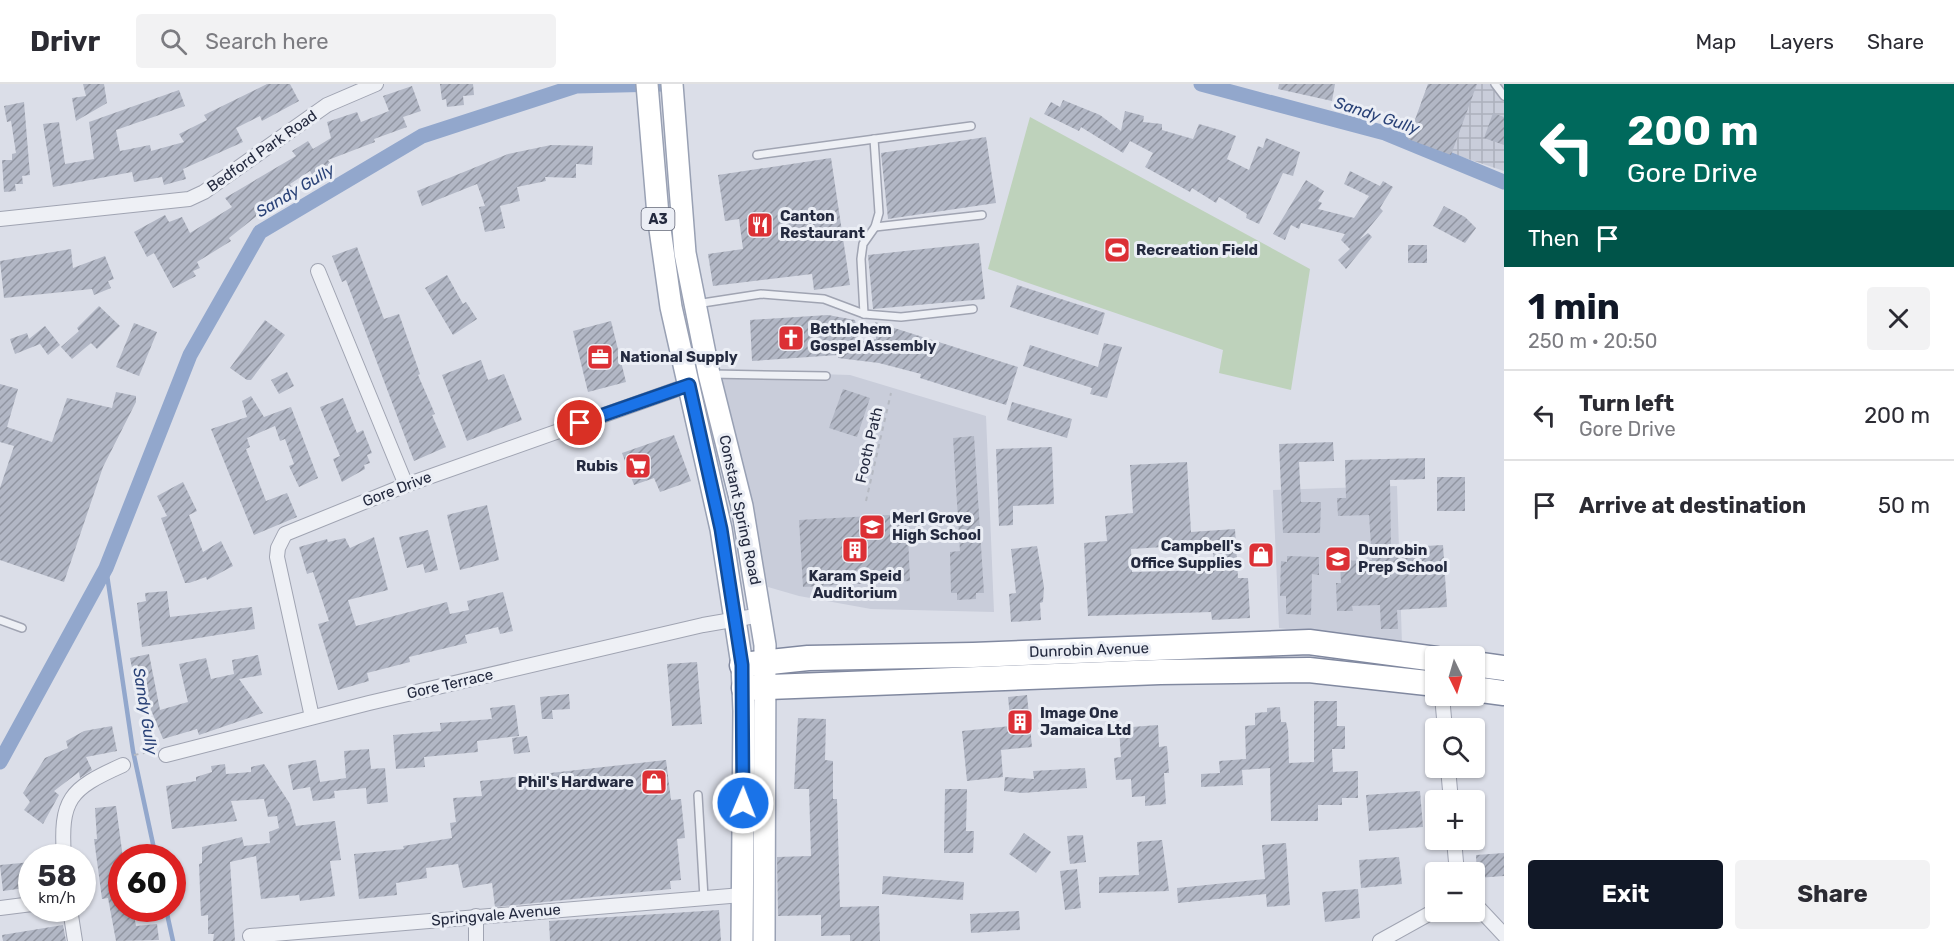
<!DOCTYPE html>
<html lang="en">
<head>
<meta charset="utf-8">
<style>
  :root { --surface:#fff; --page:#f2f2f3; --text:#2b2b33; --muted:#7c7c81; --line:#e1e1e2; --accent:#111827 }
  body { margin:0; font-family:Rubik,sans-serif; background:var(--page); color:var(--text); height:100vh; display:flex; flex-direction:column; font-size:22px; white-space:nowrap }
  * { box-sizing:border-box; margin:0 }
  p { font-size:20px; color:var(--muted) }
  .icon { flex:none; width:33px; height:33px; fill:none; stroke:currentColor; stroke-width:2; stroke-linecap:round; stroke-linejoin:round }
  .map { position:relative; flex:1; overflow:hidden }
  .panel { display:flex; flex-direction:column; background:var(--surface); width:450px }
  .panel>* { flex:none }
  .guide { background:#00695c; color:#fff; overflow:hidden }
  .needle { width:39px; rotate:175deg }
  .controls { position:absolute; left:1425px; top:562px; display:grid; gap:12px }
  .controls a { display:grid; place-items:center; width:60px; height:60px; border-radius:6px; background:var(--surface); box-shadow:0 2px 4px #0004; font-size:30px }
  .speed { position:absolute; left:18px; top:760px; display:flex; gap:12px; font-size:30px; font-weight:700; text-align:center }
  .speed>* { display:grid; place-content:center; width:78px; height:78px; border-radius:50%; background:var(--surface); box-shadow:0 2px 4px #0004; line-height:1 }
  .speed small { font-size:15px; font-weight:400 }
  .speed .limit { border:9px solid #d22; background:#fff; color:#111 }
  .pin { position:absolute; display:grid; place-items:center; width:51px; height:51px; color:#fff; margin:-26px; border:3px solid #fff; border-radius:50%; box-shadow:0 2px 6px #0007 }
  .me { position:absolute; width:66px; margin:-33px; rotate:1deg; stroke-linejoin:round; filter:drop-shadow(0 0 4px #0008) }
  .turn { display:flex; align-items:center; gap:21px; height:126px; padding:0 24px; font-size:27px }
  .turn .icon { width:78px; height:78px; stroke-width:2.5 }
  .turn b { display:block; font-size:42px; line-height:51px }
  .then { display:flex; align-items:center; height:57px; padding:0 24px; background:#0003; gap:12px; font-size:22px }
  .round { display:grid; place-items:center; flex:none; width:63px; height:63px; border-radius:6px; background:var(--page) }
  .headline { display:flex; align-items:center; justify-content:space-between; height:102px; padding:0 24px }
  h1 { font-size:36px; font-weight:700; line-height:45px; color:var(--accent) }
  .button { display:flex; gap:12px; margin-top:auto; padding:12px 24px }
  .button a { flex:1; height:69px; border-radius:6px; background:var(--accent); color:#fff; font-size:24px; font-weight:700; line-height:69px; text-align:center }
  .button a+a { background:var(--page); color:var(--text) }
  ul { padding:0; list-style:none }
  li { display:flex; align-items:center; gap:18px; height:90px; padding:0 24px; border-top:2px solid var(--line) }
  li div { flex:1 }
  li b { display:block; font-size:22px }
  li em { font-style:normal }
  header { display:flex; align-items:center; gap:36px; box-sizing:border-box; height:84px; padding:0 30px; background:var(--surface); border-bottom:2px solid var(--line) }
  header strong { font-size:28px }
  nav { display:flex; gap:33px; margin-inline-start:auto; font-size:21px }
  .search { width:420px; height:54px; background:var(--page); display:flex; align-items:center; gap:15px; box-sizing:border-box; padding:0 21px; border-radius:6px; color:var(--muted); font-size:22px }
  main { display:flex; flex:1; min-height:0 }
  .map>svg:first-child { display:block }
</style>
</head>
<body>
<header>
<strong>Drivr</strong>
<div class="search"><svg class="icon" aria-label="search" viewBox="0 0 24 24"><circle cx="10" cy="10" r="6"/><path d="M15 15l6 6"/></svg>Search here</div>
<nav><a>Map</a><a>Layers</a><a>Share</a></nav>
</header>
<main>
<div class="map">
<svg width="1504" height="857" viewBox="0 0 1504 857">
  <defs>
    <pattern id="industrial-grid" width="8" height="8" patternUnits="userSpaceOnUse" patternTransform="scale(1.5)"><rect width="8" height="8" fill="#c9cdda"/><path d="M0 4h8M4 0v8" fill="none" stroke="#acb0bc"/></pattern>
    <pattern id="building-hatch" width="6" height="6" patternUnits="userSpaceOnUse" patternTransform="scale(1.5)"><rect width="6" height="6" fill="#b2b7c5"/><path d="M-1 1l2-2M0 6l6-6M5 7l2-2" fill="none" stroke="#9195a1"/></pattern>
  </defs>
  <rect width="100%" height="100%" fill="#dbdee8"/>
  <!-- built -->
  <g fill="#c9cdda">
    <path d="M717 287 850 291 986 332 994 528 871 525 799 512 768 503Z"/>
    <path d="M1397 402 1402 560 1279 544 1273 406Z"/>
  </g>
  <!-- industrial -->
  <path fill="url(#industrial-grid)" d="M1428 0H1504V87L1408 55Z"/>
  <!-- garden -->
  <path fill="#bed2bb" d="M1030 33 1310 185 1291 306 1219 289 1223 266 988 185Z"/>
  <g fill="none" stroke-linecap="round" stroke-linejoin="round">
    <!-- stream -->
    <g stroke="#92a7cc" stroke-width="4.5">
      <path d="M106 484 133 667 156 774"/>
      <path d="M166 825 173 857"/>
    </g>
    <!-- canal -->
    <g stroke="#92a7cc" stroke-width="15">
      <path d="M1201 0 1385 49 1504 98"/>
      <path d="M0 678 106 484 190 271 260 148 422 52 576 2 663 0"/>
    </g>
  </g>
  <!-- building -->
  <g fill="url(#building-hatch)" fill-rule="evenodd">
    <path d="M83 0H104L107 19 76 37 72 14 86 12Z"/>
    <path d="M267 0H290L299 17 262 37 260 32 236 44 243 58 183 85 186 95 164 101 162 93 134 98 132 88 53 103 43 40 59 38 65 80 94 75 89 38 179 6 185 22 116 46 120 67 150 61 151 67 184 58 179 50 207 36 204 31Z"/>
    <path d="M440 0H473L474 11 463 12 464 21 447 23 446 15 442 16Z"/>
    <path d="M1279 0H1335L1332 17 1278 5Z"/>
    <path d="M1428 0H1477L1451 71 1408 55Z"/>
    <path d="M412 2 421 27 403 33 407 43 374 55 375 58 328 76 332 82 314 94 310 87 290 100 294 106 284 111 285 114 264 126 229 154 231 157 197 178 200 184 193 187 196 192 173 204 154 169 147 173 134 148 165 131 169 138 182 133 190 149 232 123 225 114 296 72 292 67 308 57 313 65 331 54 327 38 357 28 361 38 389 27 383 12Z"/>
    <path d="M1063 16 1100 31 1121 47 1125 27 1144 32 1143 38 1162 40V46L1193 55 1199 40 1220 46 1236 52 1227 75 1249 86 1258 62 1263 64 1266 54 1300 68 1293 92 1283 89 1259 140 1246 134 1247 130 1219 113 1216 119 1192 104 1190 108 1145 83 1153 69 1130 57 1123 69 1081 43 1079 47 1044 30 1051 18 1060 23Z"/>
    <path d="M24 18 30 91 22 92 23 100H15L16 107 4 108 2 76H12V70L16 69 11 37 7 38 4 22Z"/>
    <path d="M1493 29 1504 33V61L1484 54Z"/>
    <path d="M986 53 996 119 888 135 881 69Z"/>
    <path d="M551 61 593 62 592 81 576 80V94L545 93 546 97 517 103 520 117 500 122 505 144 485 148 479 123 485 122 477 100 422 122 417 107 508 70Z"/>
    <path d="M831 74 850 201 814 206 812 190 713 202 708 170 743 165 739 135 725 137 718 91Z"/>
    <path d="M1350 87 1380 102 1383 97 1393 103 1380 124 1383 127 1359 156 1368 149 1372 153 1346 185 1338 176 1350 165 1341 156 1345 150 1301 139 1299 145 1291 141 1285 156 1273 150 1306 96 1324 107 1318 117 1322 119 1318 125 1354 134 1369 112 1344 100Z"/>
    <path d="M1444 122 1465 133 1476 144 1465 159 1433 142Z"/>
    <path d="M979 159 985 215 873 225 868 171Z"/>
    <rect x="1408" y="161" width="19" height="18"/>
    <path d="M357 163 384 235 399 230 420 290 418 291 435 330 432 331 446 363 414 377 346 196 342 198 332 172Z"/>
    <path d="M71 165 73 184 105 172 114 195 108 197 111 204 94 211 92 205 4 214 0 177Z"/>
    <path d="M447 191 463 220 466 218 477 235 453 251 425 204Z"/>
    <path d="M1017 201 1105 229 1098 251 1010 223Z"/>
    <path d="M99 222 120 242 97 265 91 259 72 275 61 263 79 247 77 244Z"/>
    <path d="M828 231 855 236 859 258 876 255 875 238 1018 283 1006 321 920 294 921 290 879 279 838 274V271L752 277 750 236Z"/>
    <path d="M265 236 285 251 251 296H247L230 284Z"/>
    <path d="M611 237 626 298 588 308 573 247Z"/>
    <path d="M134 239 157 248 139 292 116 283Z"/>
    <path d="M45 242 60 261 48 271 40 260 15 270 10 255 27 249 29 255Z"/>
    <path d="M1104 259 1122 263 1107 314 1090 310 1092 304 1023 282 1030 261 1098 283Z"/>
    <path d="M481 276 488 296 504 290 522 336 467 357 442 291Z"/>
    <path d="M287 288 294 302 279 310 271 296Z"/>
    <path d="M0 300 18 305 7 343 52 358 67 314 112 324 116 308 136 312V318L103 383 64 498 0 476V404L14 362 0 358Z"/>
    <path d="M843 305 870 314 857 353 829 344Z"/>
    <path d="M251 312 264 333 291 323 318 394 299 403 289 382 294 380 285 355 280 357 275 342 247 354 250 363 246 365 266 417 287 409 297 433 254 451 211 345 247 333 242 317Z"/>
    <path d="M343 314 357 349 363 346 372 369 367 371 370 379 364 381 365 385 342 398 333 375 340 372 320 323Z"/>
    <path d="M1012 318 1072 335 1067 354 1007 336Z"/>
    <path d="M674 351 691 397 660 408 654 394 634 401 622 369Z"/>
    <path d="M974 352 984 509H976V515L957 516V509H951L950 468 960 467 953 354Z"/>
    <path d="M1333 358 1334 377 1299 378 1301 418H1321L1320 449H1283L1279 360Z"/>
    <path d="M1052 363 1054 420 1013 422V441L999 442 996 365Z"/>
    <path d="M1425 374V395L1390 396 1391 464 1443 461 1447 523 1397 526 1398 545H1381L1380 521 1352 522 1353 527H1337L1336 499H1341L1340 477 1372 476 1369 431 1338 432 1337 414H1346L1345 376Z"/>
    <path d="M1187 378 1191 448 1235 445 1238 494H1248L1250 534 1212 536 1211 528 1088 532 1084 459 1107 457 1105 432 1133 429 1130 381ZM1213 460 1214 486 1132 488 1131 465Z"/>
    <rect x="1437" y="393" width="28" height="34"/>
    <path d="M183 398 197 427 189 431 203 468 221 457 233 482 207 496 206 493 189 499H185L161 434 167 432 157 412Z"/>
    <path d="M487 421 499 476 460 486 447 431Z"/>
    <path d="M907 430 910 497 803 503 799 436Z"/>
    <path d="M428 446 438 486 425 489 423 480 407 484 399 453Z"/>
    <path d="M374 453 388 506 348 516 356 542 447 518 450 530 469 526 467 517 503 508 513 547 500 550 498 543 465 551 467 559 409 573 410 578 367 589 369 597 338 606 318 540 329 537 313 488 307 490 299 463 327 455 328 458 345 454 350 464Z"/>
    <path d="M1037 462 1044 503 1043 518 1040 519 1041 536 1011 538 1009 510 1016 509 1011 465Z"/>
    <path d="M1287 472 1319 473V491L1312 490 1311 531 1286 530V512H1280L1281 477 1287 478Z"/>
    <path d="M167 507 170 533 252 523 255 545 142 563 137 519 146 517 145 509Z"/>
    <path d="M149 570 160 626 188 618 179 580 206 574 211 595 234 590 232 576 258 571 262 591 239 595 263 629 199 651 197 645 163 655 149 621 140 623 130 574Z"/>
    <path d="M697 578 702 640 672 642 667 580Z"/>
    <path d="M569 610 570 625 552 626 553 635H542L540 613Z"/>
    <path d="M1027 611 1032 663 1001 666 1003 693 967 697 962 647 1011 642 1008 613Z"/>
    <path d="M1314 617H1337V642H1345V665H1332L1333 688 1358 687V714H1342V721H1318V737H1271L1270 684 1242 686 1243 701 1201 703V690L1220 689 1219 677 1246 675 1245 642 1255 641V629L1267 628V624L1280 623 1281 638H1286L1288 647 1289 679 1314 678Z"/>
    <path d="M515 621 519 652 477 657 478 668 424 673 425 683 396 685 393 651 441 647 440 639 492 635 490 624Z"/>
    <path d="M798 634 826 635 825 676 833 677V715H837L840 823 879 822 880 857H850V851L821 852V831L778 832 777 773 811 772 809 705H794Z"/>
    <path d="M1158 641 1159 663 1167 662 1169 689H1164L1166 720 1145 722V712L1132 713 1131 695 1116 696 1114 674 1121 673 1119 644Z"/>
    <path d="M112 642 117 667 86 673 92 686 80 694 79 688 54 707 59 711 43 740 24 726 30 718 23 709 45 674 68 664 66 657 84 647Z"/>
    <path d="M527 652 530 668 514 670 512 654Z"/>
    <path d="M369 665 371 685 385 684 388 718 367 720 366 704 334 707 335 714 313 717 310 703 293 706 288 681 316 676 320 698 346 694 344 667Z"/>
    <path d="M666 676 671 716 681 715 685 754 677 755 681 796 670 797 671 805 495 823 492 799 463 804 458 780 426 784 427 794 396 799 397 811 359 815 354 770 404 765 403 762 452 754 450 739 456 738 453 714 482 712 480 697Z"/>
    <path d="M225 680 226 690 251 688V683L264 680 290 720 296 742 335 737 341 776 330 777 335 812 300 817 299 811 261 815 256 772 230 778 235 857H213L214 850H208V831L201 832 199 780 202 779V763L242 753 244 762 270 759 269 748 279 744 277 732 268 733 264 715 231 717 237 737 172 745 166 702 196 697V693L212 688 211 682Z"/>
    <path d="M1085 684 1087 704 1022 709 1004 707 1005 693 1034 695 1033 687Z"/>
    <path d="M945 705H967L966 747H974L973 769H944Z"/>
    <path d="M1420 707 1423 743 1369 747 1366 711Z"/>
    <path d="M116 722 123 774 122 825H133L136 842 157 840 159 856 116 857 108 814 102 815 94 755H97L95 724Z"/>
    <path d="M1024 749 1051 768 1036 789 1009 770Z"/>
    <path d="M1083 751 1086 778 1070 780 1067 752Z"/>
    <path d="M1162 756 1169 807 1099 809V793L1139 791 1137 758Z"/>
    <path d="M1286 759 1290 821 1267 823 1266 810 1178 819 1177 804 1265 795 1262 761Z"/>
    <path d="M1504 769V792L1477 794 1476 771Z"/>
    <path d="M1399 773 1402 800 1361 804 1359 776Z"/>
    <path d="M32 778V803L3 807 0 781Z"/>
    <path d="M1077 785 1081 824 1065 826 1060 787Z"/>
    <path d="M883 792 964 798 963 816 882 810Z"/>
    <path d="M1358 805 1360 834 1325 838 1322 808Z"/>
    <path d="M719 826 721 857H550L549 837Z"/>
    <path d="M1019 827 1020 846 971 849 970 830Z"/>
    <path d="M63 841 66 857H3L2 851Z"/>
  </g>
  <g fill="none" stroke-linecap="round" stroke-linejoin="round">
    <defs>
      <g id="lane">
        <path d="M1495 0 1504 12"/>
        <path d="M757 71 971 42"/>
        <path d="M875 143 982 131"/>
        <path d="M696 220 761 210 824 215 864 230 901 233 973 225"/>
        <path d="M864 230 861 175 863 160 875 143 879 129 874 55"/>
        <path d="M711 290 826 292"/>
        <path d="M0 536 22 544"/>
        <path d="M698 711 704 814"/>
      </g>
      <g id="street">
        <path d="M0 135 189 115 204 108 327 21 376 0"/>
        <path d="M318 187 406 401"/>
        <path d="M1442 612 1445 645"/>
        <path d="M312 633 277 473 278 464 285 450 406 401 689 301"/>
        <path d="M166 671 369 619 703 541 761 531"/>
        <path d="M1448 684 1451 717"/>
        <path d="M1454 756 1457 789"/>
        <path d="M64 774C60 715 69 705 123 681"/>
        <path d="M1474 819 1504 851"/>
        <path d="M0 824 32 820"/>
        <path d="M70 825 75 857"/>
        <path d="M250 852 742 811"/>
        <path d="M476 857V832"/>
        <path d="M1380 857 1436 826"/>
      </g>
      <g id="primary">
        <path d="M647 0 658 131 671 223 721 445 742 581 744 627 742 857"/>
        <path d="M672 0 685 169 709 290 742 422 765 561 764 857"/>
      </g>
      <g id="highway">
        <path d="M1474 580 1504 584"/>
        <path d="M742 581 808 574 973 571 1309 558 1436 575"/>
        <path d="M744 604 1160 588 1309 586 1436 600"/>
        <path d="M1474 605 1504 609"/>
      </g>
    </defs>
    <!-- lane casing -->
    <use href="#lane" stroke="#a0a4b2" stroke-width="10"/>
    <!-- street casing -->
    <use href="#street" stroke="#a0a4b2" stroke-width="16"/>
    <!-- primary casing -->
    <use href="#primary" stroke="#99a1b4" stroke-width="24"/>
    <!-- highway casing -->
    <use href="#highway" stroke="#8189a0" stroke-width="27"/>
    <!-- path -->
    <g stroke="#b5b9c2" stroke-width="2" stroke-dasharray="4.5 4.5" stroke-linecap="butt">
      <path d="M866 417 891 309"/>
      <path d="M134 671 149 668"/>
    </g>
    <!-- lane -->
    <use href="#lane" stroke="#eef0f5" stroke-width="7"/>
    <!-- street -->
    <use href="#street" stroke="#eef0f5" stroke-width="14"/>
    <!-- primary -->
    <use href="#primary" stroke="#fff" stroke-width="21"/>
    <!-- highway -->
    <use href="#highway" stroke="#fff" stroke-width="24"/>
  </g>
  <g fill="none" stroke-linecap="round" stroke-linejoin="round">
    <defs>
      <path id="route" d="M580 339 689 301 721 445 742 581 743 719"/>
    </defs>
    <!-- route casing -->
    <use href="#route" stroke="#114b97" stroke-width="15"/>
    <!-- route -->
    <use href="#route" stroke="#1a73e8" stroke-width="10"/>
  </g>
  <!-- icons -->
  <defs>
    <symbol id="restaurant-square" viewBox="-11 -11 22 22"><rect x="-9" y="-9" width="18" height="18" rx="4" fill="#dc3035" stroke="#ebeef5"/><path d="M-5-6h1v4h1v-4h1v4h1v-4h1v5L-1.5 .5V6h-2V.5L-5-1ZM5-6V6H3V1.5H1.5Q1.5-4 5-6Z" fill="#fff"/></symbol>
    <symbol id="stadium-square" viewBox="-11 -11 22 22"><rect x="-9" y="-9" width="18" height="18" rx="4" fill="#dc3035" stroke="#ebeef5"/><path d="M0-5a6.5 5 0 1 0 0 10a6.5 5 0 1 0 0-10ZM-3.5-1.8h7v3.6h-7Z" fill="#fff"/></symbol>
    <symbol id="church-square" viewBox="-11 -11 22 22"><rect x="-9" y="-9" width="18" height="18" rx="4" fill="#dc3035" stroke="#ebeef5"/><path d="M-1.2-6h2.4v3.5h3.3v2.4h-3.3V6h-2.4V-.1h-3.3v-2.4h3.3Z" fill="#fff"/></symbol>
    <symbol id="office-square" viewBox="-11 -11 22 22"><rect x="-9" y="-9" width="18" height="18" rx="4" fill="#dc3035" stroke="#ebeef5"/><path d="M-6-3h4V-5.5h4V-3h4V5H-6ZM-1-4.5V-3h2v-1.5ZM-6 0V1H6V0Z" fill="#fff"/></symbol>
    <symbol id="supermarket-square" viewBox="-11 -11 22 22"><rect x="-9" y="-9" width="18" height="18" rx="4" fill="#dc3035" stroke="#ebeef5"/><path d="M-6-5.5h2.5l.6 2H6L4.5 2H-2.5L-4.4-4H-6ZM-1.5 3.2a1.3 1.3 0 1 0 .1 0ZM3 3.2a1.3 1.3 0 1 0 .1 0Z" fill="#fff"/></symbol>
    <symbol id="school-square" viewBox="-11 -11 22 22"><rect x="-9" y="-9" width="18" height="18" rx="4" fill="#dc3035" stroke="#ebeef5"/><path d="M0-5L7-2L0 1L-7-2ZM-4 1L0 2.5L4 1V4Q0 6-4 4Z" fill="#fff"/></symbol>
    <symbol id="building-square" viewBox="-11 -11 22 22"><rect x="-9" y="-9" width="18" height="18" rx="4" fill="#dc3035" stroke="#ebeef5"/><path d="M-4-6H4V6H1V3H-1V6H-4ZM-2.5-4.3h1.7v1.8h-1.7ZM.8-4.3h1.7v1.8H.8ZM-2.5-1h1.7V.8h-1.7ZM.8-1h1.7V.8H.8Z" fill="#fff"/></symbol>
    <symbol id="shop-square" viewBox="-11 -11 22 22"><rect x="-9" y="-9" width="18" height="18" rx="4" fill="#dc3035" stroke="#ebeef5"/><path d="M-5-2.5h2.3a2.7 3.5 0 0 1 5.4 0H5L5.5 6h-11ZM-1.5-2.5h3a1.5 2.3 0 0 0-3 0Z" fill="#fff"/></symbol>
  </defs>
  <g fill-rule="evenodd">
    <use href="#restaurant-square" x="745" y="126" width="30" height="30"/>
    <use href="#stadium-square" x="1102" y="151" width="30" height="30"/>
    <use href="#church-square" x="776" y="239" width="30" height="30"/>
    <use href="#office-square" x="585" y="258" width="30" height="30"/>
    <use href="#supermarket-square" x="623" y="367" width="30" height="30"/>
    <use href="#school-square" x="857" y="428" width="30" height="30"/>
    <use href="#building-square" x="840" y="451" width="30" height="30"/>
    <use href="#shop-square" x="1246" y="456" width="30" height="30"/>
    <use href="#school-square" x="1323" y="460" width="30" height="30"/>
    <use href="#building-square" x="1005" y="623" width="30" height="30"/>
    <use href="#shop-square" x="639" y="683" width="30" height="30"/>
  </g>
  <g text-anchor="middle" stroke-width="6" stroke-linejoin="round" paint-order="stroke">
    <!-- shield labels -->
    <rect fill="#ebeef5" stroke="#606576" stroke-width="1.5" x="641.5" y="124" width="33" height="22" rx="4.5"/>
    <g font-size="14" font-weight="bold" fill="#242a3f">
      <text x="658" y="140">A3</text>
    </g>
    <!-- street labels -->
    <g font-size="15" fill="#242a3f" stroke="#ebeef5">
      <text transform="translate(262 67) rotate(-35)" y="5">Bedford Park Road</text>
      <text transform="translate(869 361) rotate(-77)" y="5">Footh Path</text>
      <text transform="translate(397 405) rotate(-21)" y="5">Gore Drive</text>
      <text transform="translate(740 426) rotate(78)" y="5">Constant Spring Road</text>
      <text transform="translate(1089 566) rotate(-2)" y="5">Dunrobin Avenue</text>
      <text transform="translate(450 600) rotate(-13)" y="5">Gore Terrace</text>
      <text transform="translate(496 831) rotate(-5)" y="5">Springvale Avenue</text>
    </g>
    <!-- poi labels -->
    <g font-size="15" font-weight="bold" fill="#242a3f" stroke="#ebeef5" text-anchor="start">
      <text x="780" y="137">Canton<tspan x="780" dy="17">Restaurant</tspan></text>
      <text x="1136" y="171">Recreation Field</text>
      <text x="810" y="250">Bethlehem<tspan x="810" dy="17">Gospel Assembly</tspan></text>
      <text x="620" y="278">National Supply</text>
      <text x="618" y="387" text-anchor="end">Rubis</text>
      <text x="892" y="439">Merl Grove<tspan x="892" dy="17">High School</tspan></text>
      <text x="1242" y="467" text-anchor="end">Campbell's<tspan x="1242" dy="17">Office Supplies</tspan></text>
      <text x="1358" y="471">Dunrobin<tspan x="1358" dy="17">Prep School</tspan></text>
      <text x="855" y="497" text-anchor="middle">Karam Speid<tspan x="855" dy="17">Auditorium</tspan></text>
      <text x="1040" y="634">Image One<tspan x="1040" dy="17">Jamaica Ltd</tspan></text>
      <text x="634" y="703" text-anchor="end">Phil's Hardware</text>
    </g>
    <!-- water labels -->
    <g font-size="16" font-style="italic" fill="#2a4277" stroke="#ebeef5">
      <text transform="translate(1377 31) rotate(18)" y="6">Sandy Gully</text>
      <text transform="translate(295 106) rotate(-31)" y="6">Sandy Gully</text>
      <text transform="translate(146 627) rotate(81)" y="6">Sandy Gully</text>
    </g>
  </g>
</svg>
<div class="controls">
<a><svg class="needle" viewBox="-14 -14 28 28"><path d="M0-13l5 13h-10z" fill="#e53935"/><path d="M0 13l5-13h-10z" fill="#7c7c81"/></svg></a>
<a><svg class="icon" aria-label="search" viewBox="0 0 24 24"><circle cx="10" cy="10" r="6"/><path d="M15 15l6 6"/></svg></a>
<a>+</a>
<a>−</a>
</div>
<div class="speed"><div>58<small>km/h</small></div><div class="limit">60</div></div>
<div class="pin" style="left:580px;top:339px;background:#d93025"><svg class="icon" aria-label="arrive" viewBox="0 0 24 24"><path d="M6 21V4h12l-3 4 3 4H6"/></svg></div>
<svg class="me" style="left:743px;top:719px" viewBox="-20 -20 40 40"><circle r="17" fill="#1a73e8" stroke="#fff" stroke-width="3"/><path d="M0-11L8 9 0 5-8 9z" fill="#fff"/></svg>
</div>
<section class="panel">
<div class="guide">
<div class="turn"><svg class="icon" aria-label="left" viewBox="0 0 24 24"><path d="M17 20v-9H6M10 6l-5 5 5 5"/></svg><div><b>200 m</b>Gore Drive</div></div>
<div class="then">Then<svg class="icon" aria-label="arrive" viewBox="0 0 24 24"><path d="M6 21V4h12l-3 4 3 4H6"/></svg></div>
</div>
<div class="headline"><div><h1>1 min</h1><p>250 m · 20:50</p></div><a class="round"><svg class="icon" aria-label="close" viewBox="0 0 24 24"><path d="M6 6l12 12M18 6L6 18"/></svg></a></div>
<ul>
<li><svg class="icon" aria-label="left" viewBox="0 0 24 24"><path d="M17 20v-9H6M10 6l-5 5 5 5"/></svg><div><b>Turn left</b><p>Gore Drive</p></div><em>200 m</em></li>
<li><svg class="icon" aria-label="arrive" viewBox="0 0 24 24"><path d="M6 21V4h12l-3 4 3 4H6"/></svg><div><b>Arrive at destination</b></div><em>50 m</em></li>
</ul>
<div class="button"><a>Exit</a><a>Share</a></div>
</section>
</main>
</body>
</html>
